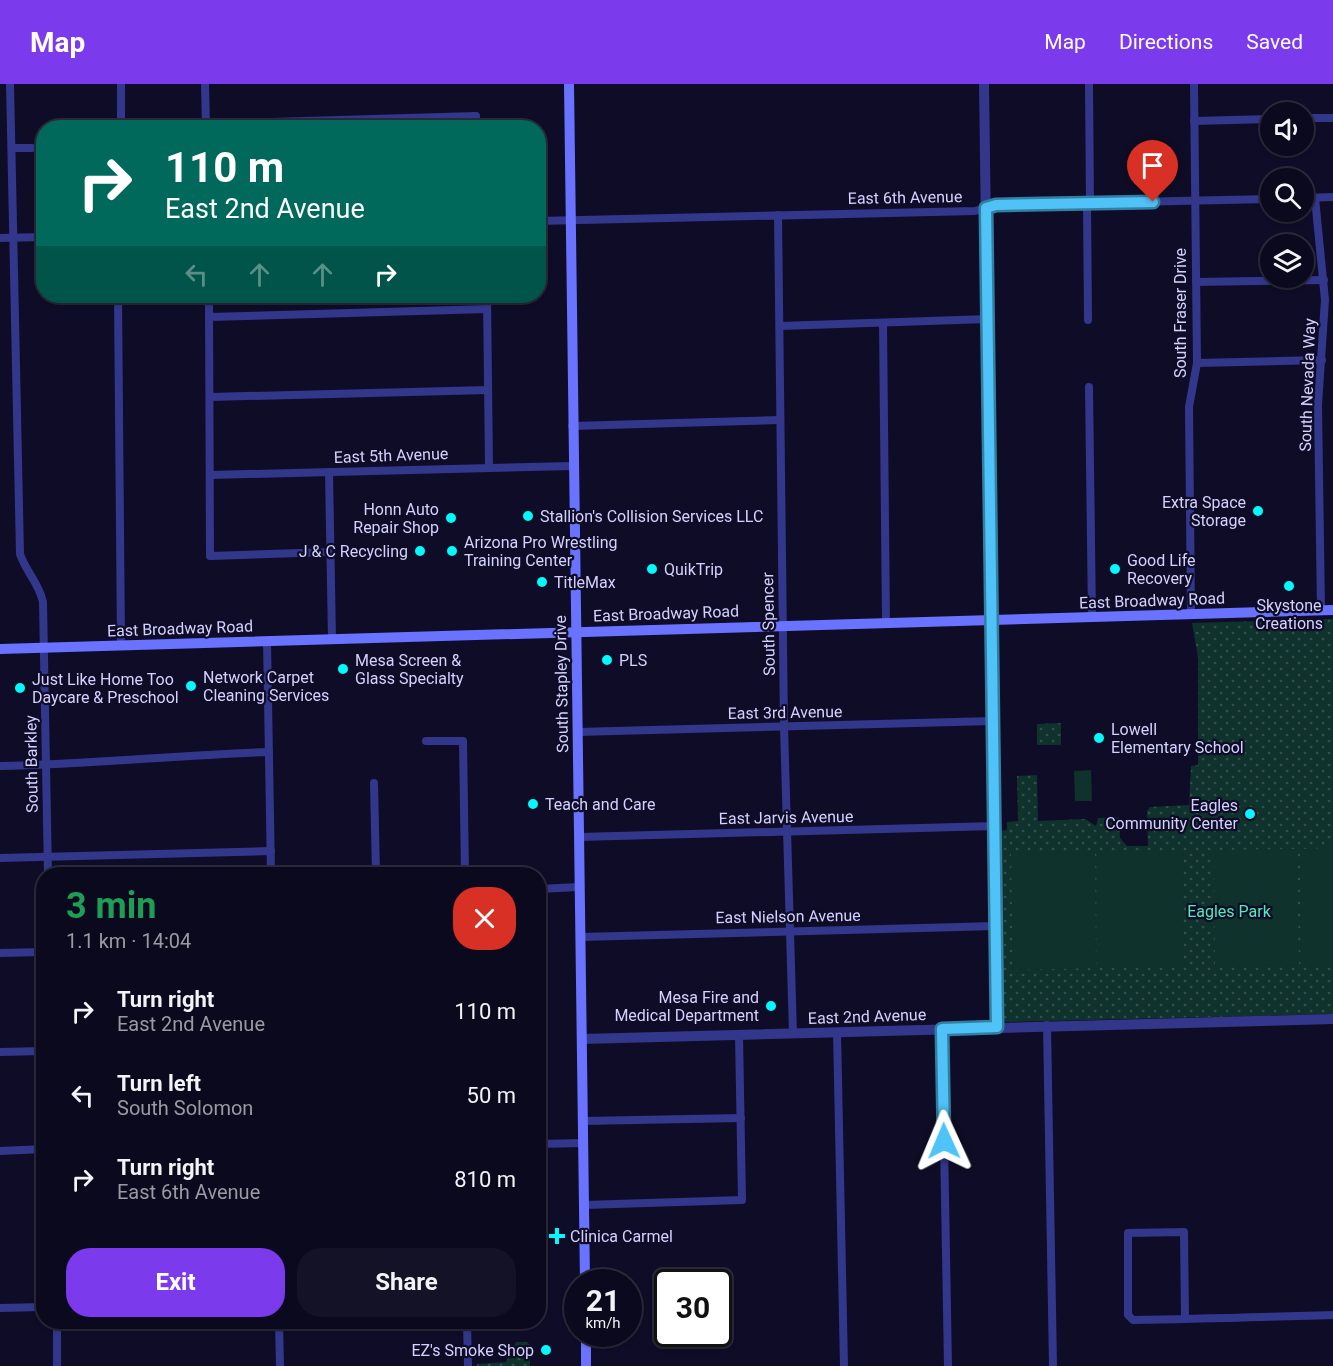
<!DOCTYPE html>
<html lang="en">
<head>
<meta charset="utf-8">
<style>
  :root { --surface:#0b091d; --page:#141226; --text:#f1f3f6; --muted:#9a9aa4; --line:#2b2a3b; --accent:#7c3aed }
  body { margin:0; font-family:Roboto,sans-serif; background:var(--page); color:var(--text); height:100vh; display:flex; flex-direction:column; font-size:22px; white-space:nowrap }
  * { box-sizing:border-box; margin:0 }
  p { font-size:20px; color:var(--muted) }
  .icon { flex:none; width:33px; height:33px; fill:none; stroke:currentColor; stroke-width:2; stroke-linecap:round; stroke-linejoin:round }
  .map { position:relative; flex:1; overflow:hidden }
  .panel { position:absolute; left:36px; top:783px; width:510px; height:462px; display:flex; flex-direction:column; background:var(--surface); border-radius:24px; box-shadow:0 2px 4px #0004,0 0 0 2px var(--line) }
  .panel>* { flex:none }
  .top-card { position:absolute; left:36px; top:36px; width:510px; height:183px; border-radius:24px; box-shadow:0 2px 4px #0004,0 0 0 2px var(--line); background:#00695c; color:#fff; overflow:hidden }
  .tools { position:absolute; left:1260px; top:18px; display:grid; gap:12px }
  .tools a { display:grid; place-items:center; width:54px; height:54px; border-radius:50%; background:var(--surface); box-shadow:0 2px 4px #0004,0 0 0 2px var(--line); font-size:30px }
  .speed { position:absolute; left:564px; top:1185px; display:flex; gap:12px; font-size:30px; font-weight:700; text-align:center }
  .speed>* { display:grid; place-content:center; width:78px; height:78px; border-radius:50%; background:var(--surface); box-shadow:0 2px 4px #0004,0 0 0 2px var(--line); line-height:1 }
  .speed small { font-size:15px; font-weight:400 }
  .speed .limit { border:3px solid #111; border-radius:9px; background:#fff; color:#111 }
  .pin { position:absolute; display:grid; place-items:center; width:51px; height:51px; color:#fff; margin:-62px -26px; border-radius:50% 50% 50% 0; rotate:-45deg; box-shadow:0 0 6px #0007 }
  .pin .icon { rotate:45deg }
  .me { position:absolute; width:66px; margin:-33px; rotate:359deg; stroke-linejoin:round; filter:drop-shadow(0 0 4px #0008) }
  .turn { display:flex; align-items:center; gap:21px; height:126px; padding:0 30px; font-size:27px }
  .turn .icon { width:78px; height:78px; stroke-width:2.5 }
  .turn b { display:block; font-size:42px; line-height:51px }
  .lanes { display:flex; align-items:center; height:57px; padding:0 30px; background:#0003; justify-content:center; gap:30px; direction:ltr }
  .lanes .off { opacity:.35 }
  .round { display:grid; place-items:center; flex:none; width:63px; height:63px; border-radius:24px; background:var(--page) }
  .headline { display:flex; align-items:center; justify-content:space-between; height:102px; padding:0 30px }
  h1 { font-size:36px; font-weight:700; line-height:45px; color:#1e9e55 }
  .action { display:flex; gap:12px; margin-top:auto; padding:12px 30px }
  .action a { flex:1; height:69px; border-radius:24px; background:var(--accent); color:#fff; font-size:24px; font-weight:700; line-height:69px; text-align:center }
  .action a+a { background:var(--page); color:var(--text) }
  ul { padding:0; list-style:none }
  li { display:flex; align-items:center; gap:18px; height:84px; padding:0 30px }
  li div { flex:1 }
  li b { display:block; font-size:22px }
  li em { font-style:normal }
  header { display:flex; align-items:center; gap:36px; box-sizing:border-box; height:84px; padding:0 30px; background:var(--accent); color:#fff }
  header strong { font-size:28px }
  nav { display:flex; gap:33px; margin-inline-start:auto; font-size:21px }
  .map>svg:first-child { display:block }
</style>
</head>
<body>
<header>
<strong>Map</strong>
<nav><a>Map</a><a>Directions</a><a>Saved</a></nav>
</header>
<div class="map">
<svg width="1333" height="1282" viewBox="0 0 1333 1282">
  <defs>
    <pattern id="grass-dots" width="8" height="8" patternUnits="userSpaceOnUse" patternTransform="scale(1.5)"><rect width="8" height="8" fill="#0f322d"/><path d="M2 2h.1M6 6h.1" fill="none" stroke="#314f4c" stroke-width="1.8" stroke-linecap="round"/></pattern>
  </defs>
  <rect width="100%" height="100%" fill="#0f0c27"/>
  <!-- grass -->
  <g fill="url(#grass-dots)">
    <path d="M1333 535V930L1005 938 1002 933 1000 747 1007 746V738L1018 737 1017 692 1037 691 1038 737 1085 735 1096 742 1098 734 1119 733 1120 754 1127 762H1148L1147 727 1150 723 1189 721 1191 682 1198 681V573L1192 539Z"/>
    <path d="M1061 639V661H1037V640Z"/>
    <path d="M516 1258H527L530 1261V1282H477V1280L506 1278Z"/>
  </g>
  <!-- garden -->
  <g fill="#0f322d">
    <path d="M1091 686 1092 717H1075L1074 687Z"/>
    <path d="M1333 764V881H1301L1300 765Z"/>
    <path d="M1297 765 1299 881 1215 883 1214 766Z"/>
    <path d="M1182 767 1184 883 1100 884 1099 768Z"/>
    <path d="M1095 768 1096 884 1013 886 1011 769Z"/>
  </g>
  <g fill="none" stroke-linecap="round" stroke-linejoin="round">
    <!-- minor -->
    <g stroke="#32378b" stroke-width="8">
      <path d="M10 0 20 470C26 488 39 499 43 518L48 790"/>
      <path d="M205 0 206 43"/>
      <path d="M1089 0 1090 119"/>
      <path d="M1304 34H1333"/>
      <path d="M1194 37 1270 35"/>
      <path d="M206 40 476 32V44"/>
      <path d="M121 44V0"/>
      <path d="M12 64H32"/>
      <path d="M1304 114 1333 113"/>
      <path d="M1315 114 1325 216 1318 321 1321 526"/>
      <path d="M1087 119 1088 236"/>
      <path d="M778 131 784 643 793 950"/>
      <path d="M538 137 975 127 996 121 1270 115"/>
      <path d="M0 154 44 153"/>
      <path d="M1196 198 1324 196"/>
      <path d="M118 212 121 561"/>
      <path d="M209 212 210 472 330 468"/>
      <path d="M487 212 489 383"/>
      <path d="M209 233 487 225"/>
      <path d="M883 239 886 538"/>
      <path d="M780 242 988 235"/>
      <path d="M1197 279 1322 276"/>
      <path d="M1089 303 1092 533"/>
      <path d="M210 313 488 306"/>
      <path d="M572 342 780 336"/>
      <path d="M329 388 332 555"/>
      <path d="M210 391 573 382"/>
      <path d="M1191 530 1189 323 1197 279 1194 0"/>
      <path d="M267 557 271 790"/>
      <path d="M577 648 993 637"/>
      <path d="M426 657H463L465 790"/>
      <path d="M0 682C90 680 179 671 269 668"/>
      <path d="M374 699 376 790"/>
      <path d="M579 753 995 742"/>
      <path d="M0 774 271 767"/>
      <path d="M538 805 579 803"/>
      <path d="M580 853 996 842"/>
      <path d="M0 869 44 868"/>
      <path d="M1047 941 1053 1282"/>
      <path d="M942 945 948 1282"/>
      <path d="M837 948 844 1282"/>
      <path d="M0 968 44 967"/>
      <path d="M583 1037 741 1034"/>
      <path d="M538 1060 583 1059"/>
      <path d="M0 1067 44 1065"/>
      <path d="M584 1121 742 1116 739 951"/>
      <path d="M0 1224 44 1223"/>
      <path d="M1185 1235 1184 1148 1128 1149V1231L1133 1236C1200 1235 1266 1233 1333 1231"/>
      <path d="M279 1238 280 1282"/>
      <path d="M382 1238H397"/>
      <path d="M467 1238 468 1282"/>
      <path d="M57 1282V1238"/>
    </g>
    <!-- tertiary -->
    <g stroke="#32378b" stroke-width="10">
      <path d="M984 0 997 943"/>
      <path d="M582 955 1333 935"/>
    </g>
    <!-- secondary -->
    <g stroke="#6973ff" stroke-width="10">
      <path d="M569 0 585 1198"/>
      <path d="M0 565 1333 526"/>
      <path d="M586 1250V1282"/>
    </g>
  </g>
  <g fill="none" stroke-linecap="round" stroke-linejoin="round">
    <defs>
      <path id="route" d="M944 1057 942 945 997 943 986 124 996 121 1153 118"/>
    </defs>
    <!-- route casing -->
    <use href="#route" stroke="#337fa1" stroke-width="15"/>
    <!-- route -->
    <use href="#route" stroke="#4fc3f7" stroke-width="10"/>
  </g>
  <!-- markers -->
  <g fill="#00fafd" stroke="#0f0c27" stroke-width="2">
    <circle cx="1258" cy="427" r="6"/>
    <circle cx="528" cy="432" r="6"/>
    <circle cx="451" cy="434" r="6"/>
    <circle cx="420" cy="467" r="6"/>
    <circle cx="452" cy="467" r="6"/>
    <circle cx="652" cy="485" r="6"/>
    <circle cx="1115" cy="485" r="6"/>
    <circle cx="542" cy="498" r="6"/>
    <circle cx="1289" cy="502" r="6"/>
    <circle cx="607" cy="576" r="6"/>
    <circle cx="343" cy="585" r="6"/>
    <circle cx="191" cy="602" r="6"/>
    <circle cx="20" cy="604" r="6"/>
    <circle cx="1099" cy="654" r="6"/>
    <circle cx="533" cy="720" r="6"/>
    <circle cx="1250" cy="730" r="6"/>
    <circle cx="771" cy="922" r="6"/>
    <path d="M554 1143h6v6h6v6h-6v6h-6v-6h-6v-6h6z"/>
    <circle cx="546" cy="1266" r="6"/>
  </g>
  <g text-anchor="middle" stroke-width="4.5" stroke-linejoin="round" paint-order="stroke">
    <!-- street labels -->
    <g font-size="16" fill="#d3d2ff" stroke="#0f0c27">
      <text transform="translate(905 113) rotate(-1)" y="6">East 6th Avenue</text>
      <text transform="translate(1180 229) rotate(-90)" y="6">South Fraser Drive</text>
      <text transform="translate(1307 301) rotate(-88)" y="6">South Nevada Way</text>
      <text transform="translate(391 371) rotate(-2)" y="6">East 5th Avenue</text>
      <text transform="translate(1152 516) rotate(-2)" y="6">East Broadway Road</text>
      <text transform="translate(666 529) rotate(-2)" y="6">East Broadway Road</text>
      <text transform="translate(768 540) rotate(-91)" y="6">South Spencer</text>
      <text transform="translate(180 544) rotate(-2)" y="6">East Broadway Road</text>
      <text transform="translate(561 600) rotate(-91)" y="6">South Stapley Drive</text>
      <text transform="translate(785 628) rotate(-1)" y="6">East 3rd Avenue</text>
      <text transform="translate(31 680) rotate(-91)" y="6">South Barkley</text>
      <text transform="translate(786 733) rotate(-1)" y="6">East Jarvis Avenue</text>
      <text transform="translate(788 832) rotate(-1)" y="6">East Nielson Avenue</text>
      <text transform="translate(867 932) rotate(-2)" y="6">East 2nd Avenue</text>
    </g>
    <!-- poi labels -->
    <g font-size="16" fill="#d3d2ff" stroke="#0f0c27" text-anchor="start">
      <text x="1246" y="424" text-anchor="end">Extra Space<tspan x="1246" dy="18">Storage</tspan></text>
      <text x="439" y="431" text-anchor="end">Honn Auto<tspan x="439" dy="18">Repair Shop</tspan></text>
      <text x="540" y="438">Stallion's Collision Services LLC</text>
      <text x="464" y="464">Arizona Pro Wrestling<tspan x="464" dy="18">Training Center</tspan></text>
      <text x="408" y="473" text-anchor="end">J &amp; C Recycling</text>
      <text x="1127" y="482">Good Life<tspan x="1127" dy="18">Recovery</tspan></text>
      <text x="664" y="491">QuikTrip</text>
      <text x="554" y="504">TitleMax</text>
      <text x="1289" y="527" text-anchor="middle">Skystone<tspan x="1289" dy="18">Creations</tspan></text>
      <text x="355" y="582">Mesa Screen &amp;<tspan x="355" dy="18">Glass Specialty</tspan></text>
      <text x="619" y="582">PLS</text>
      <text x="203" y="599">Network Carpet<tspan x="203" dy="18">Cleaning Services</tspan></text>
      <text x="32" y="601">Just Like Home Too<tspan x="32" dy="18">Daycare &amp; Preschool</tspan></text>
      <text x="1111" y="651">Lowell<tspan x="1111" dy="18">Elementary School</tspan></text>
      <text x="545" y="726">Teach and Care</text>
      <text x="1238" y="727" text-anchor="end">Eagles<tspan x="1238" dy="18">Community Center</tspan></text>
      <text x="759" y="919" text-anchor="end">Mesa Fire and<tspan x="759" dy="18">Medical Department</tspan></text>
      <text x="570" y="1158">Clinica Carmel</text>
      <text x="534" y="1272" text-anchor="end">EZ's Smoke Shop</text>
    </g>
    <!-- park labels -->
    <g font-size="16" fill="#51ecb8" stroke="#0f0c27">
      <text x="1229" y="833">Eagles Park</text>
    </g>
  </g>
</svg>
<div class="tools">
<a><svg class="icon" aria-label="sound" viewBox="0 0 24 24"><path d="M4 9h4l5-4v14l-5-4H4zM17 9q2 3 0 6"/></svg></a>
<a><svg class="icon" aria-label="search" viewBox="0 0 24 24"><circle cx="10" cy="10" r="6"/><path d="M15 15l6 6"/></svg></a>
<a><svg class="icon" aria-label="layers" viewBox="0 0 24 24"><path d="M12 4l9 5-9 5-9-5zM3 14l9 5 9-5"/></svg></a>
</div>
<div class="speed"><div>21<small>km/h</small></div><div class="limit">30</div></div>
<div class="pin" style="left:1153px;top:118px;background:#d93025"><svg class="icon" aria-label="arrive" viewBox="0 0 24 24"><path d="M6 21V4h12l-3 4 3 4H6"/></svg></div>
<svg class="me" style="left:944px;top:1057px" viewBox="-20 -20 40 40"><path d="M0-17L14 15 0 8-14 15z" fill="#4fc3f7" stroke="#fff" stroke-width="4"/></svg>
<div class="top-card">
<div class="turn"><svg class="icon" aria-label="right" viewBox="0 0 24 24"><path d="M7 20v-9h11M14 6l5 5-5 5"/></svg><div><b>110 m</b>East 2nd Avenue</div></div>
<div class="lanes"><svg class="icon off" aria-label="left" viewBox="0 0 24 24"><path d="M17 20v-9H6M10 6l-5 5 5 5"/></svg><svg class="icon off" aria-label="ahead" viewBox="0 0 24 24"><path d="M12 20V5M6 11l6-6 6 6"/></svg><svg class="icon off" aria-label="ahead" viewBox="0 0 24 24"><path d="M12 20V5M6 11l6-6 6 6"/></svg><svg class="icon" aria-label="right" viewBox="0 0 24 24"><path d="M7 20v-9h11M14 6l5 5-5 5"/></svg></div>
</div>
<section class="panel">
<div class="headline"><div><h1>3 min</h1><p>1.1 km · 14:04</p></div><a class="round" style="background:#d93025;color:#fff"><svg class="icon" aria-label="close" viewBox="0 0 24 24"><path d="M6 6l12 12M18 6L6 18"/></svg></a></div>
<ul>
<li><svg class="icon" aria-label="right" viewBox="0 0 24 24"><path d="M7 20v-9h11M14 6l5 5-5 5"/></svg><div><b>Turn right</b><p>East 2nd Avenue</p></div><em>110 m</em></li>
<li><svg class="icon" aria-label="left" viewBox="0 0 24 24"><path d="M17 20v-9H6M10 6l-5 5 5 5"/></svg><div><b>Turn left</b><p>South Solomon</p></div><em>50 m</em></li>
<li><svg class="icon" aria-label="right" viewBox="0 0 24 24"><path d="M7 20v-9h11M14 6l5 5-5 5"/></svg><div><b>Turn right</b><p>East 6th Avenue</p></div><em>810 m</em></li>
</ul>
<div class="action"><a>Exit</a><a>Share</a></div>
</section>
</div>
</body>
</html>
